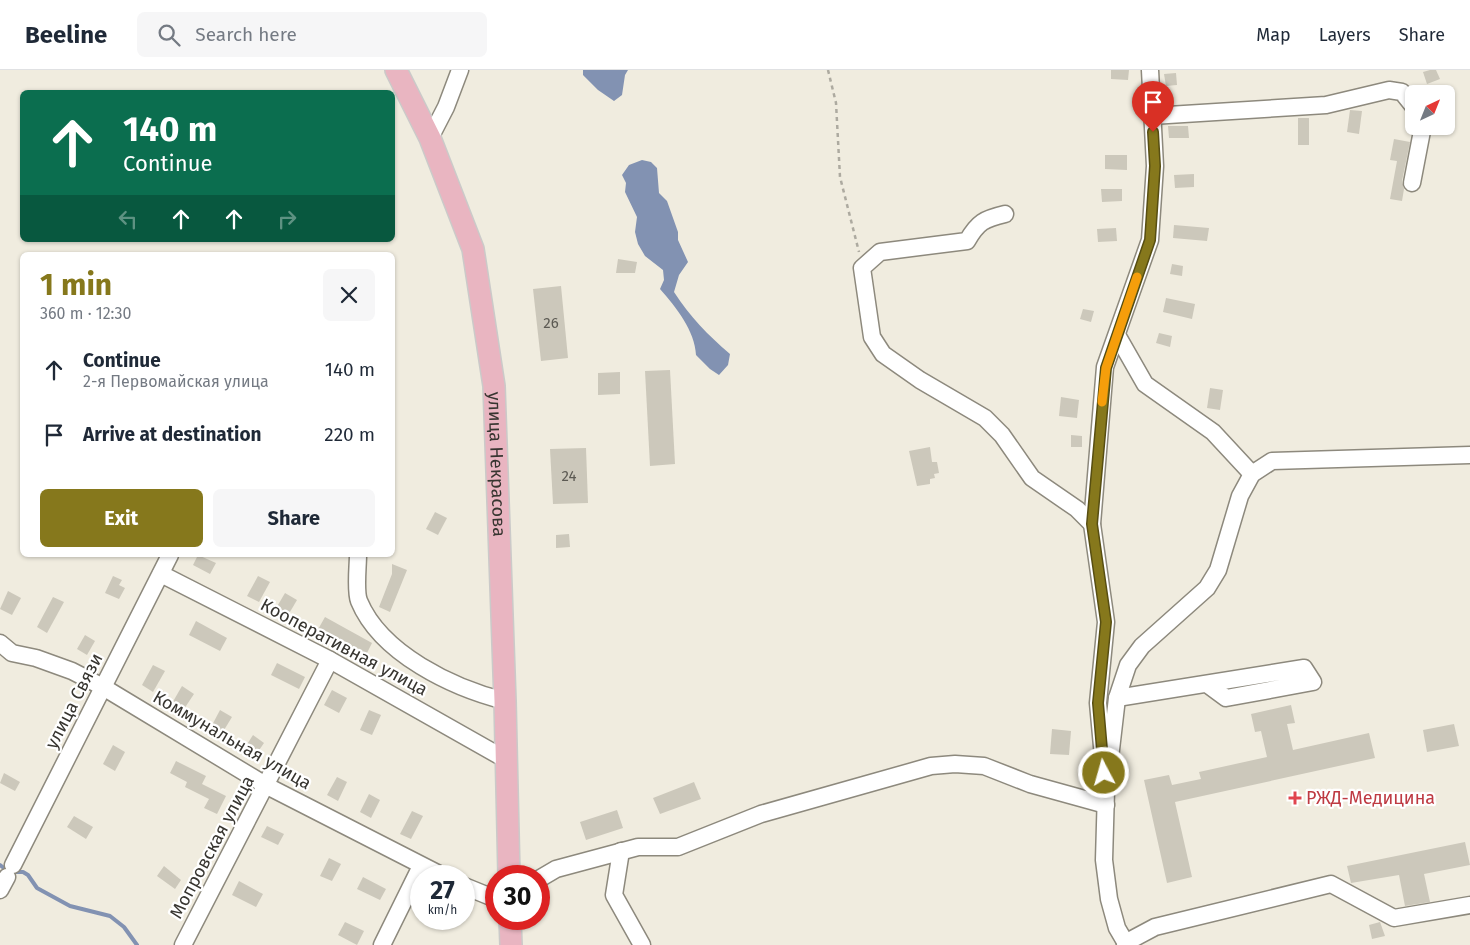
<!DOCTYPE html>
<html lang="en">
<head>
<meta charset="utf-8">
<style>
  :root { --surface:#fff; --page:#f6f6f7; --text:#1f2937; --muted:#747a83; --line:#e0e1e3; --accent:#86781c }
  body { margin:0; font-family:"Fira Sans",sans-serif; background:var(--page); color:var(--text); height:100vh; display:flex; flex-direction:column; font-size:19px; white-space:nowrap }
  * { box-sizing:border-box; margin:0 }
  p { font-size:16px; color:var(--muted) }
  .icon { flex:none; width:28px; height:28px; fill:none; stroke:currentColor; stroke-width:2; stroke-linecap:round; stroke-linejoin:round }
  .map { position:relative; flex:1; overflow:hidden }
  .drawer { position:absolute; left:20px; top:182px; width:375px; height:305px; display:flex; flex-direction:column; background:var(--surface); border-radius:8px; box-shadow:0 1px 4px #0004 }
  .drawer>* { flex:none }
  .hud { position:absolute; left:20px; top:20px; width:375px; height:152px; border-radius:8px; box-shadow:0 1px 4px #0004; background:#0b6e4f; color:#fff; overflow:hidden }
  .needle { width:32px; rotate:43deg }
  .controls { position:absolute; left:1405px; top:15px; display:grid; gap:10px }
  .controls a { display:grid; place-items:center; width:50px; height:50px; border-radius:8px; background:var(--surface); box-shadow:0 1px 4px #0004; font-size:25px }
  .speed { position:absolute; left:410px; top:795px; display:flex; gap:10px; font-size:25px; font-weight:700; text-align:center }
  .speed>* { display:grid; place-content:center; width:65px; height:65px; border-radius:50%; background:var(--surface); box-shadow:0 1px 4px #0004; line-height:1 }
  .speed small { font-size:12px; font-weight:400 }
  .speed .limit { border:8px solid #d22; background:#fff; color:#111 }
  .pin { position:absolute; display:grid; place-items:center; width:42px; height:42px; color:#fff; margin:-51px -21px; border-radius:50% 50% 50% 0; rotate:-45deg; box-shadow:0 0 5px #0007 }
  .pin .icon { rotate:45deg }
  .me { position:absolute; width:55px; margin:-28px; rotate:354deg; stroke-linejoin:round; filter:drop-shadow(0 0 4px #0008) }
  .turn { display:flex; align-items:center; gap:18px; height:105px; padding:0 20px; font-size:22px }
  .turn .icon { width:65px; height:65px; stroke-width:2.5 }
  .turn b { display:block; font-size:35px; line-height:42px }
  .lanes { display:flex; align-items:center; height:48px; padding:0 20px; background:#0003; justify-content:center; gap:25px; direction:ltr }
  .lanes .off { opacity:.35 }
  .round { display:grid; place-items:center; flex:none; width:52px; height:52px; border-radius:8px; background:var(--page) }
  .overview { display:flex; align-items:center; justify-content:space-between; height:85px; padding:0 20px }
  h1 { font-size:30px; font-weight:700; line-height:38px; color:var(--accent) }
  .button { display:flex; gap:10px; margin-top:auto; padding:10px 20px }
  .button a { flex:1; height:58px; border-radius:8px; background:var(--accent); color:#fff; font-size:20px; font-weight:700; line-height:58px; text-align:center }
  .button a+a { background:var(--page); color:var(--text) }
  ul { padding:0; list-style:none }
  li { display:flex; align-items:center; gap:15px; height:65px; padding:0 20px }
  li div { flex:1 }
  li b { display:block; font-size:19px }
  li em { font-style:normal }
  header { display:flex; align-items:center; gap:30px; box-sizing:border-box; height:70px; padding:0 25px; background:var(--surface); border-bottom:1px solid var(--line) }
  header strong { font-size:24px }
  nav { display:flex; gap:28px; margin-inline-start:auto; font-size:18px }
  .search { width:350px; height:45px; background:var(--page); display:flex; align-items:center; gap:12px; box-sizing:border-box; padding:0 18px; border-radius:8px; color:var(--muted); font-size:19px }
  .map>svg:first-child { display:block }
</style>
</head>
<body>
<header>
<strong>Beeline</strong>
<div class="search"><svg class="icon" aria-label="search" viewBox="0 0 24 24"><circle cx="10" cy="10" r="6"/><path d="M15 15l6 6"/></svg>Search here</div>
<nav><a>Map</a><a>Layers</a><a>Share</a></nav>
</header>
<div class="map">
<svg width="1470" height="875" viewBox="0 0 1470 875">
  <rect width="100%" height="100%" fill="#f0ecdf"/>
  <!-- water -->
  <g fill="#8292b2">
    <path d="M583 0H628L625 5 622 25 614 31 598 20 583 5Z"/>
    <path d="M642 90 651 92 657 98 659 123 667 131 678 162V170L688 192 679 205 674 222C690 247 708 265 730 284L728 295 719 305 710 299 696 285C695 261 676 237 660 219L664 210 663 200 645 186 638 174 635 162 637 147 625 122 626 113 622 105 629 95Z"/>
  </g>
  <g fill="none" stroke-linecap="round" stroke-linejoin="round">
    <!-- stream -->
    <path stroke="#8292b2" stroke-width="4" d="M0 795 9 802H23L28 805 37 818 70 836 110 846 124 857 137 875"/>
  </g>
  <!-- building -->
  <g fill="#ccc8bb">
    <path d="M1111 0H1129L1128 10 1111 9Z"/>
    <path d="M1430 0H1436L1440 9 1427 14 1423 2Z"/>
    <path d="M1176 3 1177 15 1166 16 1164 4Z"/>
    <path d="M1350 40 1362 41 1359 64 1347 62Z"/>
    <rect x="1298" y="48" width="11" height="27"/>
    <path d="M1168 56H1188L1189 68H1169Z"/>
    <path d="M1394 69 1410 72 1402 111 1404 119 1402 131 1390 129 1397 91 1390 90Z"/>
    <path d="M1105 85H1127V100L1105 99Z"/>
    <path d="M1194 104V117L1175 118 1174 105Z"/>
    <path d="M1101 119H1122V131L1102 132Z"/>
    <path d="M1174 155 1209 158 1207 171 1173 168Z"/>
    <path d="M1116 158 1117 171 1098 172 1097 159Z"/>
    <path d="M618 189 637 192 635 203H616Z"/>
    <path d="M1172 194 1183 196 1182 206 1170 204Z"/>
    <path d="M561 216 568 288 541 291 533 219Z"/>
    <path d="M1166 228 1195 234 1192 249 1163 242Z"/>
    <path d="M1083 239 1094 241 1091 252 1080 249Z"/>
    <path d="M1159 263 1172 266 1170 277 1156 273Z"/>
    <path d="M670 300 675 394 650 396 645 301Z"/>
    <path d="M620 302V324L598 325V303Z"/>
    <path d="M1210 318 1223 320 1220 340 1207 338Z"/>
    <path d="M1061 327 1079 330 1077 348 1059 346Z"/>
    <path d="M1071 365 1082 366V377H1071Z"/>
    <path d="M930 377 932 392H937L939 403 934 404 935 408 930 409V414L917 416 909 381Z"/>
    <path d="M586 378 588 433 553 434 550 379Z"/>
    <path d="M435 442 447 448 438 465 426 459Z"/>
    <path d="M569 464 570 477 556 478V465Z"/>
    <path d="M198 485 216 493 210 504 193 495Z"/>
    <path d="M392 494 407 500 390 542 379 537 392 504Z"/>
    <path d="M113 506 122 510 119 515 125 518 119 529 105 523Z"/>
    <path d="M258 506 270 512 259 532 247 526Z"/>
    <path d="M8 521 21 528 12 545 0 539Z"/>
    <path d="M285 523 297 530 287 547 275 540Z"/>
    <path d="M53 527 64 532 47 563 37 557Z"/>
    <path d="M325 547 372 573 364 589 316 563Z"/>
    <path d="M196 551 227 568 220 581 189 565Z"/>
    <path d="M85 565 95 571 87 585 77 579Z"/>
    <path d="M277 593 305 607 299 619 271 605Z"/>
    <path d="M153 595 165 601 153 622 142 615Z"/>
    <path d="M182 616 194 624 182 642 171 635Z"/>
    <path d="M332 620 347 628 339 643 324 635Z"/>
    <path d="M1291 635 1295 653 1287 654 1293 680 1369 663 1375 688 1175 732 1192 807 1167 813 1144 710 1169 705 1172 715 1201 709 1199 702 1267 687 1261 661 1255 662 1251 644Z"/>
    <path d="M220 640 232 647 221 665 210 659Z"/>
    <path d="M369 640 381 645 372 665 360 660Z"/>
    <path d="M1454 654 1459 676 1427 682 1423 660Z"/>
    <path d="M1052 659 1071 661 1069 685 1050 684Z"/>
    <path d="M253 665 264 673 255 686 244 679Z"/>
    <path d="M113 675 125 682 115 701 103 694Z"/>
    <path d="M176 691 206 706 202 714 226 726 217 744 204 738 209 729 185 717 187 712 170 703Z"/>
    <path d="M4 703 20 712 15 721 0 713Z"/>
    <path d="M337 707 347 712 338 731 327 725Z"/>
    <path d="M694 712 701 729 660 744 653 728Z"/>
    <path d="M369 724 380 730 371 748 360 742Z"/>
    <path d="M617 740 623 758 586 770 580 752Z"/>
    <path d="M412 741 423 746 411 769 400 764Z"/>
    <path d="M74 746 93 757 86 769 67 757Z"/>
    <path d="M267 756 284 764 278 775 261 767Z"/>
    <path d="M1465 772 1470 795 1424 804 1430 832 1405 836 1399 805 1351 813 1347 796Z"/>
    <path d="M329 788 341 794 332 811 320 806Z"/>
    <path d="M164 796 181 810 175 819 157 806Z"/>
    <path d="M363 807 386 819 380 830 357 819Z"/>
    <path d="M239 811 263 824 256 837 232 825Z"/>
    <path d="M345 852 364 861 357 875 338 865Z"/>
    <path d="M1380 852 1385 866 1372 869 1369 855Z"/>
  </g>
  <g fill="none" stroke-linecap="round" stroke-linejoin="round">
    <defs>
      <g id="minor">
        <path d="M1152 46 1326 35 1389 20 1402 22 1414 37"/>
        <path d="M430 68 446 37 460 0"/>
        <path d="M1412 113 1422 61 1421 56"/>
        <path d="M1005 144C984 149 978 152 967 171L880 182 862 198 872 267 883 284 920 310 985 348 1002 365 1032 408 1077 439 1092 454"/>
        <path d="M1117 265 1145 314 1213 362 1252 404"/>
        <path d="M358 485C358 496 355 521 359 531 381 584 453 618 505 631"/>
        <path d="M161 504 330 590 505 689"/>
        <path d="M0 573 12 583 36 588 72 601 103 617 267 716 443 806"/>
        <path d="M1117 628 1304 598 1313 612 1226 628 1207 614"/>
        <path d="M1110 688 1117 628 1128 595 1142 576 1207 518 1218 500 1240 426 1252 404 1272 391 1470 385"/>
        <path d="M621 781 614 825 642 875"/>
        <path d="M13 795 170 485"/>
        <path d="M539 809 556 799 638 777H678L761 744 931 696 955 694 984 696 1030 714 1106 735"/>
        <path d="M464 816 496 829"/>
        <path d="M0 820 7 807"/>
        <path d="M1125 873 1155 857 1331 814 1394 848 1470 835"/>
        <path d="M183 875 330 590"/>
        <path d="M382 875 421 796"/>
        <path d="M1127 875 1117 858 1109 829 1104 790 1106 720 1098 633 1106 552 1092 454 1105 297 1150 170 1155 96 1150 0"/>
      </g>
      <g id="major">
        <path id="s1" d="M396 0 430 68 473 179 494 316 505 631 509 806"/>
        <path d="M510 849 511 875"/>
      </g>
    </defs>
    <!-- minor casing -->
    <use href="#minor" stroke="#8d897d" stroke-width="19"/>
    <!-- major casing -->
    <use href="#major" stroke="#cbcac9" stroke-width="24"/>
    <!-- path -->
    <path stroke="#adaaa0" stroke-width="2.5" stroke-dasharray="4 4" stroke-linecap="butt" d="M828 0 836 33 840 107 859 182"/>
    <!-- minor -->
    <use href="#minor" stroke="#fff" stroke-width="16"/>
    <!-- major -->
    <use href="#major" stroke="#e9b5c1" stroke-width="21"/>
  </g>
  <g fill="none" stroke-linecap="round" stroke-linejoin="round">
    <defs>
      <path id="route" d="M1104 703 1098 633 1106 552 1092 454 1106 298 1150 170 1155 96 1153 62"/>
    </defs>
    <!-- route casing -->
    <use href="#route" stroke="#574e12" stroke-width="12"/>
    <!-- route -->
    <use href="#route" stroke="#86781c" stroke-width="9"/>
    <!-- slow -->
    <path stroke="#f59e0b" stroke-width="9" d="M1102 332 1106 298 1137 207"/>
  </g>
  <!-- markers -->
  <path fill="#e0444e" stroke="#fff" stroke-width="2" d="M1292.5 720.5h5v5h5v5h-5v5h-5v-5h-5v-5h5z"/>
  <g text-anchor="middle" stroke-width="4.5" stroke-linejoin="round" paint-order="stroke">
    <!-- number labels -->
    <g font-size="15" fill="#5c5a53">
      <text x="551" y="258">26</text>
      <text x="569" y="411">24</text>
    </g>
    <!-- street labels -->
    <g font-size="18" fill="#373530" stroke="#fff">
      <text dy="6" stroke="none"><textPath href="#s1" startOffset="412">улица Некрасова</textPath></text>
      <text transform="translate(344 577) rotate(28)" y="6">Кооперативная улица</text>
      <text transform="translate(74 631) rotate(-63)" y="6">улица Связи</text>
      <text transform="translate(232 670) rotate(30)" y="6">Коммунальная улица</text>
      <text transform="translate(212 777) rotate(-62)" y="6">Мопровская улица</text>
    </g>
    <!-- health labels -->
    <g font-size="18" fill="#be3a42" stroke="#fff" text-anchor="start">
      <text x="1306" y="734">РЖД-Медицина</text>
    </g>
  </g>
</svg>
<div class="controls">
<a><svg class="needle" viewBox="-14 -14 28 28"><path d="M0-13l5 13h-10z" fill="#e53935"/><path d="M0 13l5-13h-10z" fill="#747a83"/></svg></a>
</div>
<div class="speed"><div>27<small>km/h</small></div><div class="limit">30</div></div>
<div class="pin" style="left:1153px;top:62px;background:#d93025"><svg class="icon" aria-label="arrive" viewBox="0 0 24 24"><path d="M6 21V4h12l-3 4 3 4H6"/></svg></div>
<svg class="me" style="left:1104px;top:703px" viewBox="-20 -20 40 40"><circle r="17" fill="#86781c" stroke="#fff" stroke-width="3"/><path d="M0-11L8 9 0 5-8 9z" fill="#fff"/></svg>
<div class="hud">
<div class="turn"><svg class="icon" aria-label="ahead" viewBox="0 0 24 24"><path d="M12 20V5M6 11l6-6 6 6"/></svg><div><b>140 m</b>Continue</div></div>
<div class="lanes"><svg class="icon off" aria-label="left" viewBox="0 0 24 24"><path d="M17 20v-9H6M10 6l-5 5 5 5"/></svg><svg class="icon" aria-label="ahead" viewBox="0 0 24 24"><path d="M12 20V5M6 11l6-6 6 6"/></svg><svg class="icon" aria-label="ahead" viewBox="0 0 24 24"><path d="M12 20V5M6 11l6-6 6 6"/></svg><svg class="icon off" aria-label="right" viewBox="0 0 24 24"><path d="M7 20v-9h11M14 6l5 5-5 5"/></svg></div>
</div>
<section class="drawer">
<div class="overview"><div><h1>1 min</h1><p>360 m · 12:30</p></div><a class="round"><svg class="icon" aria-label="close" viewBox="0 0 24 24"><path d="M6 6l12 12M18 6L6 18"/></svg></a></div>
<ul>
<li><svg class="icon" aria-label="ahead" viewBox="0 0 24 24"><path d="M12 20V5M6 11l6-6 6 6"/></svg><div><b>Continue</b><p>2-я Первомайская улица</p></div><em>140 m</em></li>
<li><svg class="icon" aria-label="arrive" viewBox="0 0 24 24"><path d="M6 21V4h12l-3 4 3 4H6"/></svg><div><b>Arrive at destination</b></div><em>220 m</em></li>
</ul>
<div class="button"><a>Exit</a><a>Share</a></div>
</section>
</div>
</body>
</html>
